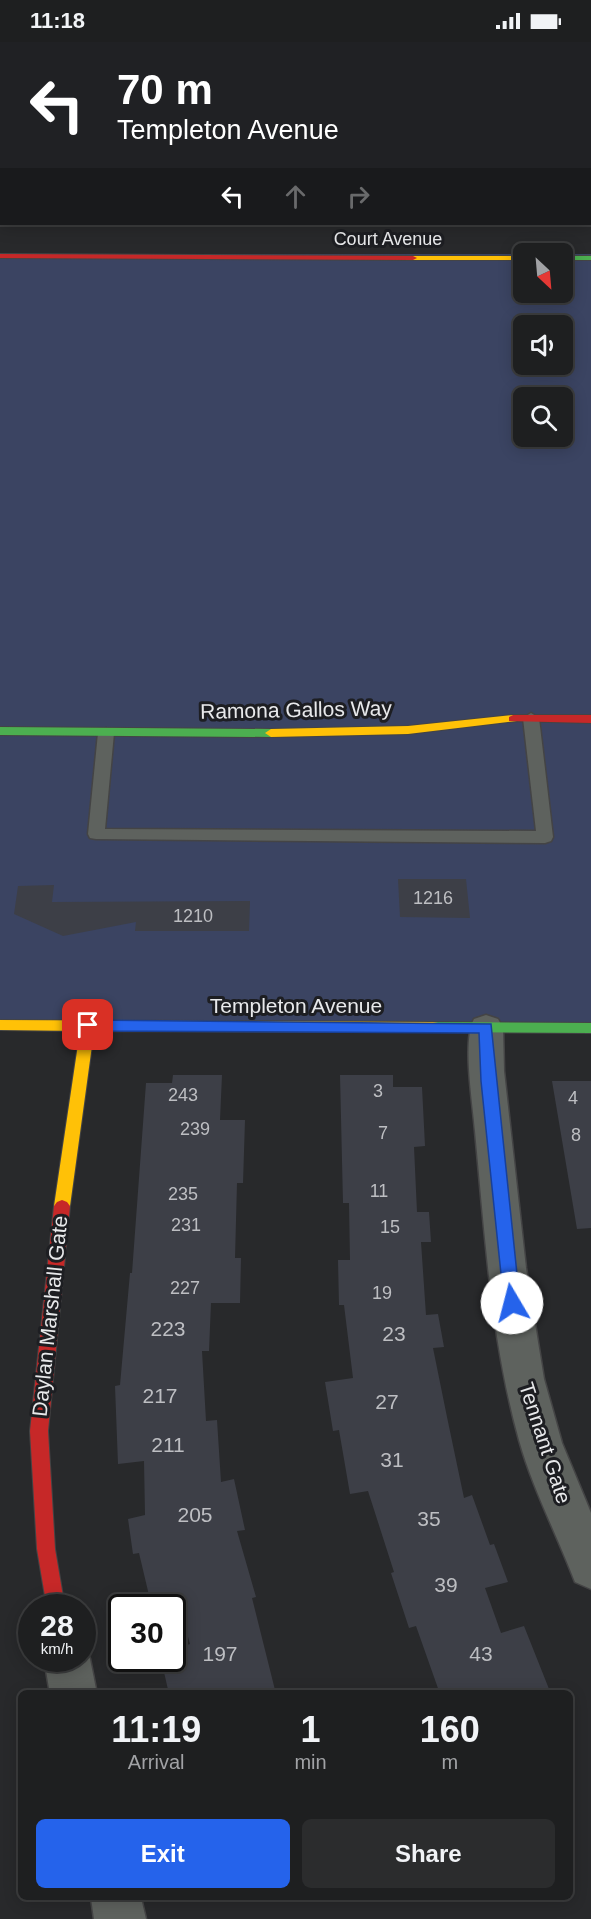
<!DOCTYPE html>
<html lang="en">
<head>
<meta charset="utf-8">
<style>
  :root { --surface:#1e1f20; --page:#2b2c2d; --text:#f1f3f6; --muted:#a1a2a5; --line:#3c3d3e; --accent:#2563eb }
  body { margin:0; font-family:Arial,sans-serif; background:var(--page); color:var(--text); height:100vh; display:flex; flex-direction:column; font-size:22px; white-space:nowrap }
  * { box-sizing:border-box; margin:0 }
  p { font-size:20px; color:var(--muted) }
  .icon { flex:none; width:33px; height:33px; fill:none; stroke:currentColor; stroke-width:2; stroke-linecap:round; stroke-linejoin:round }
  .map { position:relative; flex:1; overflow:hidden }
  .sheet { position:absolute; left:18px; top:1648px; width:555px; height:210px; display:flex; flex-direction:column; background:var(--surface); border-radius:9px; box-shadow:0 3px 15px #0003,0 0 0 2px var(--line) }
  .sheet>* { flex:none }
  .hud { position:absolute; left:0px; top:0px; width:591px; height:183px; box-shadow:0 3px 15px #0003,0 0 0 2px var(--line); background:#202124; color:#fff; overflow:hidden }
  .needle { width:39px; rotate:154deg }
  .fabs { position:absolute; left:513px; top:201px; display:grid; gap:12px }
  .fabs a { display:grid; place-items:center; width:60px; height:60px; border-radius:9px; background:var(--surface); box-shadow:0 3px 15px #0003,0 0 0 2px var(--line); font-size:30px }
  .speed { position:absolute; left:18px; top:1552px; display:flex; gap:12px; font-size:30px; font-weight:700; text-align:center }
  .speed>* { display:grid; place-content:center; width:78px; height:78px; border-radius:50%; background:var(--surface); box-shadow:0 3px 15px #0003,0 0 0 2px var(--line); line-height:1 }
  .speed small { font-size:15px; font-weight:400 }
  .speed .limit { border:3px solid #111; border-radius:9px; background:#fff; color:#111 }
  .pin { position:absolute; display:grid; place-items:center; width:51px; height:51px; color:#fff; margin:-26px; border-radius:12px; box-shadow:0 3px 9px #0006 }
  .me { position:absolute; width:66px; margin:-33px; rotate:352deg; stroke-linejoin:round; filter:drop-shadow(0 0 4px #0008) }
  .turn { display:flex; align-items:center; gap:21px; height:126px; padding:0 18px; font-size:27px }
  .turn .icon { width:78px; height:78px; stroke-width:2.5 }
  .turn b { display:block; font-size:42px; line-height:51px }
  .lanes { display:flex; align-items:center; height:57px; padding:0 18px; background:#0003; justify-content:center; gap:30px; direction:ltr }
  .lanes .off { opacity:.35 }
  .eta { display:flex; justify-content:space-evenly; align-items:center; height:102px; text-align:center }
  .eta b { font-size:36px; font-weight:700; line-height:42px }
  .cta { display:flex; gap:12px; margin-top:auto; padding:12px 18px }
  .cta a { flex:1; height:69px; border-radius:9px; background:var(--accent); color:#fff; font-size:24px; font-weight:700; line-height:69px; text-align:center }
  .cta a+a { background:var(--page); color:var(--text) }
  .status { display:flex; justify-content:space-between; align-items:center; height:42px; padding:0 30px; background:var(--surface); direction:ltr }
  .status svg { height:16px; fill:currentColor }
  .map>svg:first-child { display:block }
</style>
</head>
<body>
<div class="status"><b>11:18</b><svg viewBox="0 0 49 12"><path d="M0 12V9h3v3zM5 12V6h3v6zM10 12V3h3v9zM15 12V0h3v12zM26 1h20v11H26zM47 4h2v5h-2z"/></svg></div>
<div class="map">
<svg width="591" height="1877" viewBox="0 0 591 1877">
  <rect width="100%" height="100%" fill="#28292b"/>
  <!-- green -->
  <path fill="#3b4462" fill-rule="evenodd" d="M0 212H523L524 250H562L563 212H591V986L0 983ZM524 284H562V322H524ZM524 356H562V394H524Z"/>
  <!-- building -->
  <g fill="#3d3f47">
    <path d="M398 837H466L470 876 400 875Z"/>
    <path d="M54 843 52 860 250 859 249 889H135L136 880 63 894 14 872 18 844Z"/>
    <path d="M173 1033H222L220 1078H245L243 1141H237L235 1216H241L240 1261H211L209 1309H202L206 1379 217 1378 221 1440 234 1437 245 1488 237 1489 256 1555 252 1556 276 1652H169L161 1617H172V1608L190 1602 178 1559 152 1566 139 1511 133 1512 128 1477 145 1473 144 1419 118 1422 115 1344 120 1343 130 1231H132L146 1041H172Z"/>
    <path d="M340 1033H393V1045H422L425 1104 414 1105 417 1170H429L431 1200H421L426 1273 438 1272 444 1305 433 1306 447 1375 464 1456 472 1453 490 1503 494 1502 508 1540 485 1546 501 1591 524 1584 551 1652H440L416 1584 409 1586 391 1531 394 1530 368 1449 350 1452 339 1388 333 1389 325 1340 353 1336 344 1263H339L338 1218H350L349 1161H343Z"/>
    <path d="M552 1039H591V1186L577 1187Z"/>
  </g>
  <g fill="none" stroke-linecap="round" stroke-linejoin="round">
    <defs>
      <g id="lane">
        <rect x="590" y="12" width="1" height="8"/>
        <rect x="0" y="25" width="2" height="6"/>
        <rect x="0" y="38" width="2" height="6"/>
        <rect x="590" y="70" width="1" height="6"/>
        <rect x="0" y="80" width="2" height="6"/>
        <rect x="590" y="125" width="1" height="6"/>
        <path d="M531 671 539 676 553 795 551 799 545 801 96 797 90 796 88 792 98 691 106 686 114 691 105 787 536 789 523 676Z"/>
      </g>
      <g id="street">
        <path d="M486 973 498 977 503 986 504 1029 526 1226 544 1337 562 1401 591 1471V1547L575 1540 569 1525C552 1483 531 1441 519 1398 491 1298 485 1193 475 1089 473 1062 462 999 474 977Z"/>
        <path d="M82 1600 90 1617 97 1652H50L44 1617H82Z"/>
        <path d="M91 1856H141L146 1877H94Z"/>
      </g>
      <g id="fast">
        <rect x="562" y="214" width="29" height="4"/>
        <path d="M0 685 271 687 277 691 271 695 0 693Z"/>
        <path d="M433 980 591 981V991L433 990 428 989 426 985 428 981Z"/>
      </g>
      <g id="slow">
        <rect x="410" y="214" width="114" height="4"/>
        <path d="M513 673 517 675V679L408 692 271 695 265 691 271 687 408 684Z"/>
        <path d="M0 978 433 980 438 981 440 985 438 989 433 990 94 989 70 1164 67 1168 62 1170 57 1168 54 1164 80 989 0 988Z"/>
      </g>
      <g id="jam">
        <rect x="590" y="3" width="1" height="4"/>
        <rect x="0" y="10" width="2" height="4"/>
        <path d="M0 212 413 214 417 216 413 218 0 216Z"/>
        <path d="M513 673H591V681L509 679V675Z"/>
        <path d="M62 1158 67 1160 70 1164 48 1389 55 1507 65 1566H47L37 1507 30 1389 54 1164 57 1160Z"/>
      </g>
    </defs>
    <!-- lane casing -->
    <use href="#lane" stroke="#444445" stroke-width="3"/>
    <!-- street casing -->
    <use href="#street" stroke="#444445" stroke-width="3"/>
    <!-- fast casing -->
    <use href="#fast" stroke="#444445" stroke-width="2"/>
    <!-- slow casing -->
    <use href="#slow" stroke="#444445" stroke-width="2"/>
    <!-- jam casing -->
    <use href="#jam" stroke="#444445" stroke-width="2"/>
    <!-- lane -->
    <use href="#lane" fill="#5e625e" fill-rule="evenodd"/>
    <!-- street -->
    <use href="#street" fill="#5e625e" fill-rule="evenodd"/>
    <!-- fast -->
    <use href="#fast" fill="#4caf50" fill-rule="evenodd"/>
    <!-- slow -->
    <use href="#slow" fill="#ffc107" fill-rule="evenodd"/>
    <!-- jam -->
    <use href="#jam" fill="#c62828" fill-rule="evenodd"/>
  </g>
  <!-- route -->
  <path fill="#2563eb" stroke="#184099" stroke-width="1.5" d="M88 978 491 982 520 1261 518 1266 512 1268 506 1266 504 1261 481 1039 479 991 88 989 81 983Z"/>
  <g text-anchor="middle" stroke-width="6" stroke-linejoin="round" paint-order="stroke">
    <!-- far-street labels -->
    <g font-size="18" fill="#e8e9eb" stroke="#1d1e22">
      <text x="388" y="203">Court Avenue</text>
    </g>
    <!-- number labels -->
    <g font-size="18" fill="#bdbec2">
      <text x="433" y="862">1216</text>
      <text x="193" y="880">1210</text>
      <text x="378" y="1055">3</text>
      <text x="183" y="1059">243</text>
      <text x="573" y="1062">4</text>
      <text x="195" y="1093">239</text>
      <text x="383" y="1097">7</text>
      <text x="576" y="1099">8</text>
      <text x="379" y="1155">11</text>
      <text x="183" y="1158">235</text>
      <text x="186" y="1189">231</text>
      <text x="390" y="1191">15</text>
      <text x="185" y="1252">227</text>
      <text x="382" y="1257">19</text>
    </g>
    <!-- street labels -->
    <g font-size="21" fill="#e8e9eb" stroke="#1d1e22">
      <text transform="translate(296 668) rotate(-1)" y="7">Ramona Gallos Way</text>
      <text x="296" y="971">Templeton Avenue</text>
      <text transform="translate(50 1274) rotate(-84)" y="7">Daylan Marshall Gate</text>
      <text transform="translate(545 1401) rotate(72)" y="7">Tennant Gate</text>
    </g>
    <!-- near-number labels -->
    <g font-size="21" fill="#bdbec2">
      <text x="168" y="1294">223</text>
      <text x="394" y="1299">23</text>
      <text x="160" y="1361">217</text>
      <text x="387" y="1367">27</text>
      <text x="168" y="1410">211</text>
      <text x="392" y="1425">31</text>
      <text x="195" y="1480">205</text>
      <text x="429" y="1484">35</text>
      <text x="446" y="1550">39</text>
      <text x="220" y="1619">197</text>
      <text x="481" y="1619">43</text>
    </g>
  </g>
</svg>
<div class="fabs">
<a><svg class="needle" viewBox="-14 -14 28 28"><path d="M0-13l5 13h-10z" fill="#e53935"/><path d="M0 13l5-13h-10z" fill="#a1a2a5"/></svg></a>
<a><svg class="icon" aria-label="sound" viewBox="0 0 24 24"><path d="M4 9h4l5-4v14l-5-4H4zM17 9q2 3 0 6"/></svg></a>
<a><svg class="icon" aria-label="search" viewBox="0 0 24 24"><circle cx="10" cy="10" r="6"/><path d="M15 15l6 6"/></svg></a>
</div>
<div class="speed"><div>28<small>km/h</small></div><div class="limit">30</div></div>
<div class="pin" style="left:88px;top:983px;background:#d93025"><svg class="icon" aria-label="arrive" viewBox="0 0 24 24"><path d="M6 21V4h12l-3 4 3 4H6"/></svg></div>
<svg class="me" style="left:512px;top:1261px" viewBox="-20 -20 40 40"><circle r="19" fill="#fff"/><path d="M0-13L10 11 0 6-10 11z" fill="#2563eb"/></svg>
<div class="hud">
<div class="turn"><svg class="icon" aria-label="left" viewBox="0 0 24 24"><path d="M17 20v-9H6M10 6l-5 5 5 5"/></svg><div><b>70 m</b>Templeton Avenue</div></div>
<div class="lanes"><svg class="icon" aria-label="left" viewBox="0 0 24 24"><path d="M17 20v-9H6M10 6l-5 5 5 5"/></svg><svg class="icon off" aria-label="ahead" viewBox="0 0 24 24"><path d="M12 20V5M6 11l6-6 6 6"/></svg><svg class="icon off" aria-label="right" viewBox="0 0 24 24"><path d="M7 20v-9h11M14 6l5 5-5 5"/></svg></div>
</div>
<section class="sheet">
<div class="eta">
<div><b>11:19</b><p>Arrival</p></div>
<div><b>1</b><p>min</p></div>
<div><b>160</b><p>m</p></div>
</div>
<div class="cta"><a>Exit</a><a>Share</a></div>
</section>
</div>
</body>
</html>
